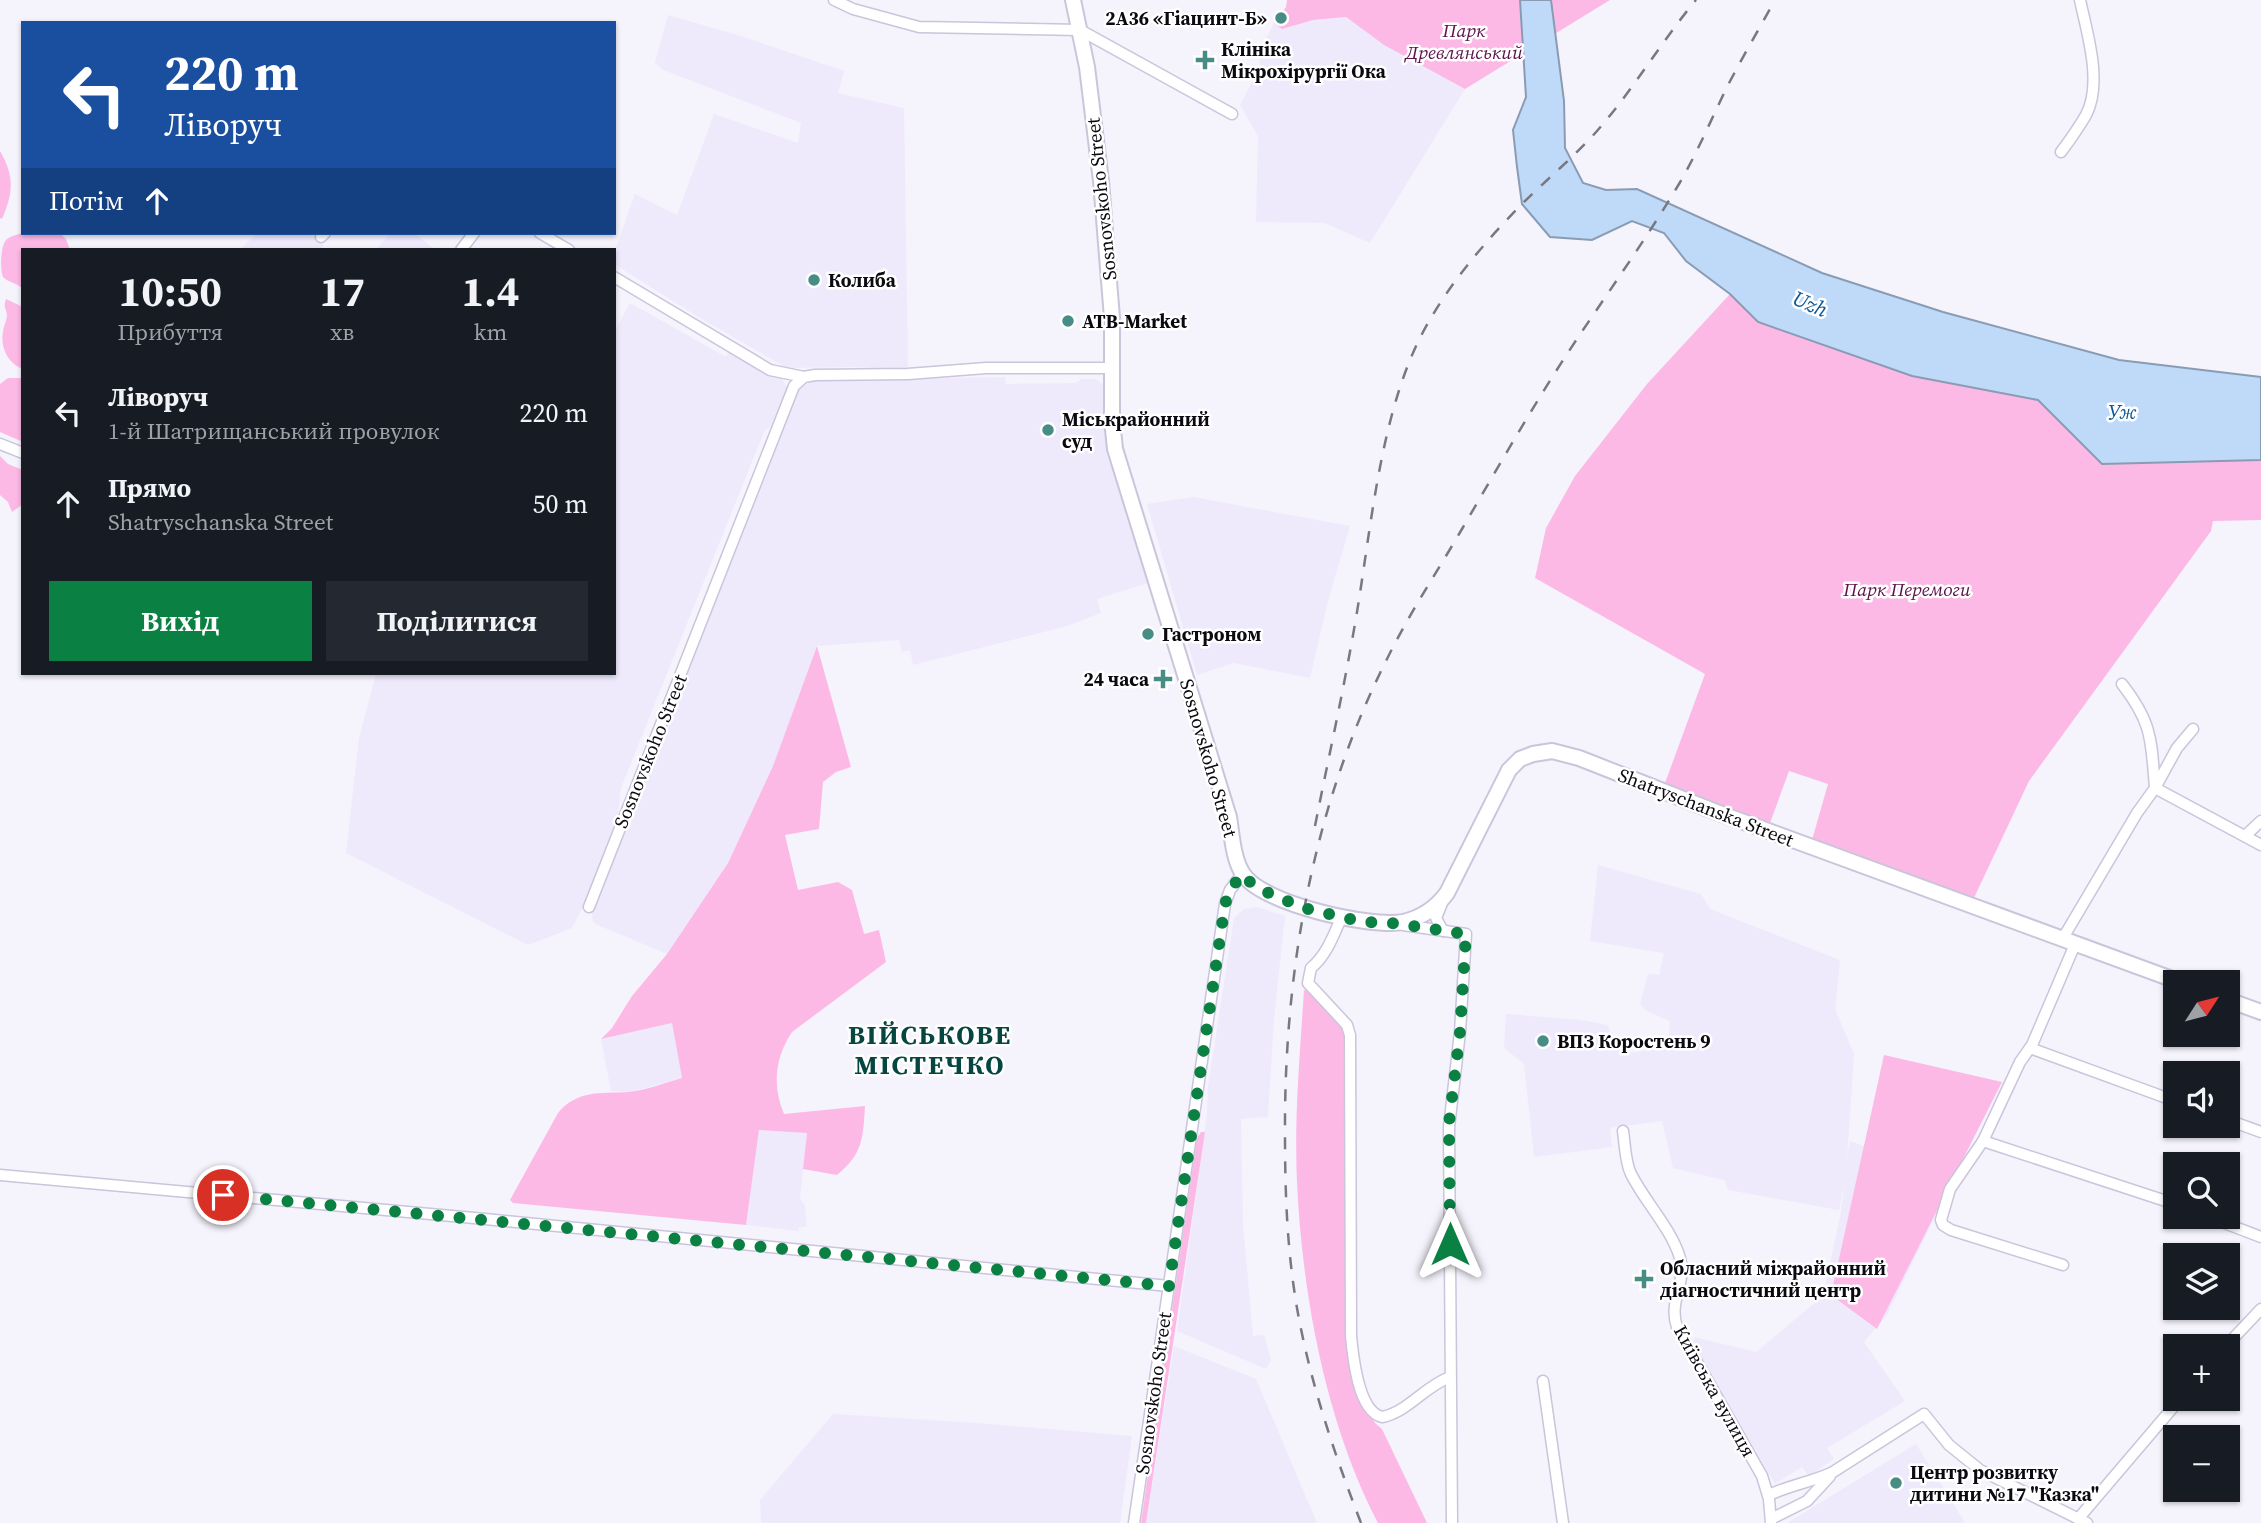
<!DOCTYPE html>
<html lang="uk">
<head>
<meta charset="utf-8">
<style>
  :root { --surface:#171b24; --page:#242831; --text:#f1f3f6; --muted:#9ea1a6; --accent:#0b8043 }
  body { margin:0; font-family:"Source Serif 4",serif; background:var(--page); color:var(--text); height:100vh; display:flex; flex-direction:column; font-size:26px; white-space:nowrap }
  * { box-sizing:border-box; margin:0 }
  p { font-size:23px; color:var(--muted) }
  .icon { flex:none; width:38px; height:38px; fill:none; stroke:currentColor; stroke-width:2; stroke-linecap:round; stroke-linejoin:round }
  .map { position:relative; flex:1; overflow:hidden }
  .panel { position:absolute; left:21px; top:248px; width:595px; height:427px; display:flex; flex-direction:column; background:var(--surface); border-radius:0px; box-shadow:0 2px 5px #0004 }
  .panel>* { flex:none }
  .top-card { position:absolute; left:21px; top:21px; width:595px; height:214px; border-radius:0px; box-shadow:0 2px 5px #0004; background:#1a4fa0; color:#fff; overflow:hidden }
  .needle { width:46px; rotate:54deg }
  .tools { position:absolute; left:2163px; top:970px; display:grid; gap:14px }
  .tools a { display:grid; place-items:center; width:77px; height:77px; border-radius:0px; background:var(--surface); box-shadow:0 2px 5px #0004; font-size:35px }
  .pin { position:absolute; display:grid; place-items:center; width:60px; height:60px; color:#fff; margin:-30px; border:4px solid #fff; border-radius:50%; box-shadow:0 2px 7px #0007 }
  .me { position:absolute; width:77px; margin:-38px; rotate:0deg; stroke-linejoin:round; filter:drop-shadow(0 0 5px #0008) }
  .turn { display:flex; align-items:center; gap:24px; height:147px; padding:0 28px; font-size:32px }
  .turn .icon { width:91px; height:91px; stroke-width:2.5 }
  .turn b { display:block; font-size:49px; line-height:60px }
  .then { display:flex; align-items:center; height:66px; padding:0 28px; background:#0003; gap:14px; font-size:26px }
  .eta { display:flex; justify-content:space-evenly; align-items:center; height:119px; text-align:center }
  .eta b { font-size:42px; font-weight:700; line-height:49px }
  .primary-button { display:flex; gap:14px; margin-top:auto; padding:14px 28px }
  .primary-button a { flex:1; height:80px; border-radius:0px; background:var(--accent); color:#fff; font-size:28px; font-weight:700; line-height:80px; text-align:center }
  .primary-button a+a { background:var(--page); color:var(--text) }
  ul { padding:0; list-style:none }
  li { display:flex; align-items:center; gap:21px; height:91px; padding:0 28px }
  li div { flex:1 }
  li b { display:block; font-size:26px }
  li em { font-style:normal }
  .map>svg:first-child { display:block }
</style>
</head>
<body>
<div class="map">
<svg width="2261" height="1523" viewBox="0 0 2261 1523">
  <rect width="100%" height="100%" fill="#f5f3fc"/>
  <!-- built -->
  <g fill="#eeeafc">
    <path d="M668 15 741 36 844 71 838 93 904 108 908 370 852 367 787 368 700 318 614 264V253L635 194 677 215 714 114 798 143 801 123 663 70 655 63Z"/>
    <path d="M1346 17 1384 45 1465 89 1370 243 1325 223 1256 222 1258 136 1240 105 1260 67 1259 53 1274 23 1282 28 1313 20Z"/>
    <path d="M257 233H310L324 245 320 250H240Z"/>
    <path d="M391 233H414L436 250H375Z"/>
    <path d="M630 303 726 357 730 348 781 377 787 388 770 427 764 432 621 788 617 823 584 905 572 928 528 945 346 853 359 738 376 674H614V333Z"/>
    <path d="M1005 377 1006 384 1076 383 1081 379H1096L1104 385 1107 457 1125 501 1148 583 1097 599 1101 613 1067 626 913 665 910 650 902 652 899 640 817 646 773 766 728 863 667 954 598 925 593 922 592 914 642 782 796 393 803 386 813 381 828 380Z"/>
    <path d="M1193 497 1350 526 1328 601 1310 678 1234 663 1197 675 1147 504Z"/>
    <path d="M1598 865 1701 894 1710 909 1840 960 1835 1009 1854 1054 1847 1158 1850 1141 1954 1178 1887 1315 1864 1342 1905 1401 1827 1448 1834 1459 1809 1476 1802 1467 1775 1484 1694 1346V1337L1756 1352 1823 1296 1840 1217 1845 1181 1839 1210 1728 1190 1724 1180 1673 1168 1662 1121 1610 1128 1612 1147 1534 1157 1524 1064 1504 1048 1506 1014 1582 1020 1608 1025 1611 1041H1629L1630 1053 1668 1046 1670 1021 1645 1010 1640 1004 1648 974 1659 975 1664 953 1590 941Z"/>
    <path d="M1257 907 1285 916 1274 1019 1268 1117 1241 1119 1243 1224 1253 1336 1264 1335 1271 1360 1266 1369 1177 1331 1207 1114 1208 1087 1234 918 1244 909Z"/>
    <path d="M672 1023 682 1078 630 1092 611 1091 601 1039Z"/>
    <path d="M759 1130 807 1133 800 1199 805 1206 807 1226 798 1228 799 1231 746 1225Z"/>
    <path d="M1174 1346 1256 1379 1317 1523H1146Z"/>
    <path d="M833 1414 977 1423 1132 1436 1120 1523H761L760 1500Z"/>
    <path d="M1916 1444 1965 1523H1787Z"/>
  </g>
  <!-- green -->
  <g fill="#fdb9e6">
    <path d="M1287 0H1610L1465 89 1384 45 1346 17 1313 20 1282 29 1274 23 1286 7Z"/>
    <path d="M0 151C15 177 13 193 2 219L0 218Z"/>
    <path d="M23 233H60L66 239 70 250H23V289C17 283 8 282 3 277 0 270 0 245 7 239 11 236 19 234 23 233Z"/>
    <path d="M1730 294 1758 322 1912 376 2038 400 2102 464 2261 460V520L2213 521 2211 531 2029 781 1973 900 1812 840 1828 784 1789 771 1770 823 1665 783 1705 674 1535 578 1546 528 1575 476 1647 384Z"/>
    <path d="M6 299 23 307V369C8 364 0 347 3 332 3 327 7 320 7 315 6 308 3 307 6 299Z"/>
    <path d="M8 378H23V442L0 432V384Z"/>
    <path d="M0 456 8 464 23 470V504L12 512 8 502 0 495Z"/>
    <path d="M817 646 851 767 836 772 823 782 819 829 785 835 798 890 838 882 852 890 864 934 879 930 886 962 792 1032C775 1057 772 1086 784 1114L865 1106C863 1138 863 1154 837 1175L803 1169 807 1133 759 1130 746 1225 513 1203 510 1200 558 1113C578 1089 601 1094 629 1092 646 1090 665 1083 682 1078L672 1023 601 1039 612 1028 632 996 667 954 728 863 773 766Z"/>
    <path d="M1304 990 1311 991 1342 1027 1345 1038 1348 1341 1360 1394 1375 1423 1382 1429 1427 1523H1378C1326 1424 1302 1294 1297 1182 1294 1118 1300 1053 1304 990Z"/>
    <path d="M1884 1055 2002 1082 1877 1329 1831 1295Z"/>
    <path d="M1201 1132H1205L1146 1523H1141L1197 1138Z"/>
  </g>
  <!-- water -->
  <path fill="#bfdaf8" stroke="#899cb3" stroke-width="2" d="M1520 0H1551L1564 101 1565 148 1583 183 1606 190 1637 189 1822 273 1943 312 2119 360 2261 377V460L2102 464 2038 400 1912 376 1758 322 1730 294 1686 261 1664 233 1632 221 1592 240 1550 237 1522 204 1517 167 1513 130 1526 97Z"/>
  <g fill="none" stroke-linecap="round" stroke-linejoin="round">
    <defs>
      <g id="street">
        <path d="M834 0 853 9 919 27 1080 30 1232 114"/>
        <path d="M2061 152C2070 140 2079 127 2086 115 2103 83 2087 33 2080 0"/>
        <path d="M540 233 569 250"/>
        <path d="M321 237 325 233"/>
        <path d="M461 250 474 233"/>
        <path d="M614 277 770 370 804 377"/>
        <path d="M0 444 23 453"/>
        <path d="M2122 684C2153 724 2151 740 2155 788L2261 845"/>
        <path d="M2245 836 2261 821"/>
        <path d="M1442 903 1436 918 1443 931"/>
        <path d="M589 907 794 386 804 377 815 375 908 374 986 368H1111"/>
        <path d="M1342 916C1334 934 1327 955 1311 968L1308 983 1347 1025 1350 1035 1351 1336C1353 1357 1358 1411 1382 1417 1408 1412 1425 1386 1450 1377"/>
        <path d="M1403 925 1466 934 1460 1032 1449 1127 1452 1523"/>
        <path d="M2063 938 2137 813 2155 788 2177 748 2193 729"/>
        <path d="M2030 1048 2175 1101"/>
        <path d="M2228 1120 2261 1132"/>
        <path d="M1623 1131C1625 1144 1625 1162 1631 1174 1645 1202 1671 1228 1680 1258 1687 1283 1668 1301 1677 1327L1762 1476 1769 1499 1771 1523"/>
        <path d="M1983 1141 2175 1204"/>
        <path d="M0 1175 485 1219 1169 1286"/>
        <path d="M2206 1216 2261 1237"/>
        <path d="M2063 1265 1951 1230 1943 1225 1941 1220 1950 1189 1983 1141 2020 1062 2032 1045 2076 942"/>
        <path d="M2226 1346 2261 1309"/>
        <path d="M1543 1381 1563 1523"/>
        <path d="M1769 1495C1790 1485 1812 1482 1833 1472L1924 1414 1949 1445 1980 1470 2087 1523"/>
        <path d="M1771 1519 1807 1501 1830 1476"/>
        <path d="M2078 1519 2181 1398"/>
        <path d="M1134 1523 1225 904 1230 890 1242 874"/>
      </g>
      <g id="secondary">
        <path d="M1073 0 1087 67 1101 181 1112 318V420L1115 449 1229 817C1232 835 1233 859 1243 874 1262 904 1370 928 1403 922 1421 918 1436 908 1447 893L1509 770 1520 759 1533 754 1552 751 1579 758 1714 811 2180 982"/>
        <path d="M2228 1000 2261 1012"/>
      </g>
    </defs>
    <!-- street casing -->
    <use href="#street" stroke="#cac5db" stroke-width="13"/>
    <!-- secondary casing -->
    <use href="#secondary" stroke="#cac5db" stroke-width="18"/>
    <!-- street -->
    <use href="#street" stroke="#fff" stroke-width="10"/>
    <!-- secondary -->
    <use href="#secondary" stroke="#fff" stroke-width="14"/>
    <!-- rail -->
    <g stroke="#79777f" stroke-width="2.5" stroke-dasharray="12 12" stroke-linecap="butt">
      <path d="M1315 826C1329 755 1345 684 1357 612 1371 527 1380 423 1417 344 1442 292 1481 246 1521 205 1546 180 1574 157 1597 131 1633 90 1661 42 1696 0"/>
      <path d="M1361 1523C1334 1453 1310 1382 1297 1308 1287 1250 1285 1193 1285 1134 1284 971 1313 805 1387 659 1409 614 1437 572 1462 529 1497 469 1531 409 1569 351 1606 295 1645 241 1679 184 1697 153 1711 120 1727 87 1742 58 1759 29 1775 0"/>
    </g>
  </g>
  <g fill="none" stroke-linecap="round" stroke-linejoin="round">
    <!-- route -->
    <path stroke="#0b8043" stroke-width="12" stroke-dasharray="0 21.6" d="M223 1195 1169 1286 1225 904 1230 890 1242 874 1255 887 1304 908 1363 922 1392 923 1466 934 1460 1032 1449 1123 1450 1244"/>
  </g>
  <!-- markers -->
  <g fill="#488d85" stroke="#fff" stroke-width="2.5">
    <circle cx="1281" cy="18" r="7"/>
    <path d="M1201.5 49.5h7v7h7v7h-7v7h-7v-7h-7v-7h7z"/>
    <circle cx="814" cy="280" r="7"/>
    <circle cx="1068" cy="321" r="7"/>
    <circle cx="1048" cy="430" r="7"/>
    <circle cx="1148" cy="634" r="7"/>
    <path d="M1159.5 668.5h7v7h7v7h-7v7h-7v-7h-7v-7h7z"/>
    <circle cx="1543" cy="1041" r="7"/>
    <path d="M1640.5 1268.5h7v7h7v7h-7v7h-7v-7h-7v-7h7z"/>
    <circle cx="1896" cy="1483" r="7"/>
  </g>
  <g text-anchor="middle" stroke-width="5" stroke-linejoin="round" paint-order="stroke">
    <!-- poi labels -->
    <g font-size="19" font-weight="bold" fill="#0c0a11" stroke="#fff" text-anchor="start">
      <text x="1267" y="25" text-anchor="end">2А36 «Гіацинт-Б»</text>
      <text x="1221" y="56">Клініка<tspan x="1221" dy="22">Мікрохірургії Ока</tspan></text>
      <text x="828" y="287">Колиба</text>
      <text x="1082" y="328">ATB-Market</text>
      <text x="1062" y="426">Міськрайонний<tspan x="1062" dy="22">суд</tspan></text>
      <text x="1162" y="641">Гастроном</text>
      <text x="1149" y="686" text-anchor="end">24 часа</text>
      <text x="1557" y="1048">ВПЗ Коростень 9</text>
      <text x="1660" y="1275">Обласний міжрайонний<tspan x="1660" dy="22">діагностичний центр</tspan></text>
      <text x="1910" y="1479">Центр розвитку<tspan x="1910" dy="22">дитини №17 "Казка"</tspan></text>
    </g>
    <!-- park labels -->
    <g font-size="19" font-style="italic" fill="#5c114a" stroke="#fff">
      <text x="1464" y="37">Парк<tspan x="1464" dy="22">Древлянський</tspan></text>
      <text x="1907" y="596">Парк Перемоги</text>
    </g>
    <!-- street labels -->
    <g font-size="19" fill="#0c0a11" stroke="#fff">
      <text transform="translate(1101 199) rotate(-96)" y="7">Sosnovskoho Street</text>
      <text transform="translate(650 751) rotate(-68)" y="7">Sosnovskoho Street</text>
      <text transform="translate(1209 758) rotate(74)" y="7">Sosnovskoho Street</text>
      <text transform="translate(1706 807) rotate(21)" y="7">Shatryschanska Street</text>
      <text transform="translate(1715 1391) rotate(61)" y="7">Київська вулиця</text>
      <text transform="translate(1153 1393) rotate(-82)" y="7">Sosnovskoho Street</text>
    </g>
    <!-- water labels -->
    <g font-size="21" font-style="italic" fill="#0d5899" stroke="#fff">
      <text transform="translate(1810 304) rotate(23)" y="7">Uzh</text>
      <text x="2122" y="419">Уж</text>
    </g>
    <!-- district labels -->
    <g font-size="26" font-weight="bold" letter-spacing="2" fill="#064640" stroke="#fff">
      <text x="930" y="1044">ВІЙСЬКОВЕ<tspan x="930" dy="30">МІСТЕЧКО</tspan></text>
    </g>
  </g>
</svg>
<div class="tools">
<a><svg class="needle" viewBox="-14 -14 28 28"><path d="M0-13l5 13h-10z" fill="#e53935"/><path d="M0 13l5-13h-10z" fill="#9ea1a6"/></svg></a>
<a><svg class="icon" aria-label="sound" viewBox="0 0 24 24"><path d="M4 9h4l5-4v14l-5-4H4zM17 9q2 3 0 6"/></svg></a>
<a><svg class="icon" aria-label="search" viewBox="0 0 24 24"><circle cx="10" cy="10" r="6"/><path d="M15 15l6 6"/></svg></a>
<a><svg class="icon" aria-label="layers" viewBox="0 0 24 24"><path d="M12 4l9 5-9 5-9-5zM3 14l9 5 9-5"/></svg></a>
<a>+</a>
<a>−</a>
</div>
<div class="pin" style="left:223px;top:1195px;background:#d93025"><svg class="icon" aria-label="arrive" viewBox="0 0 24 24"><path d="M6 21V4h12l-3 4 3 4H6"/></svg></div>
<svg class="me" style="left:1450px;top:1244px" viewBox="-20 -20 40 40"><path d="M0-17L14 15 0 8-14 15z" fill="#0b8043" stroke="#fff" stroke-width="4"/></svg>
<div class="top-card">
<div class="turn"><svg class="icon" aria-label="left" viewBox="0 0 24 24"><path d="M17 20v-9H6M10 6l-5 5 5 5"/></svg><div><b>220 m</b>Ліворуч</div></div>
<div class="then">Потім<svg class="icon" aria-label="ahead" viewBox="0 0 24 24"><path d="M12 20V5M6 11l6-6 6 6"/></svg></div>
</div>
<section class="panel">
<div class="eta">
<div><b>10:50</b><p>Прибуття</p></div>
<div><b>17</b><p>хв</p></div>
<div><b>1.4</b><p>km</p></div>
</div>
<ul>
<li><svg class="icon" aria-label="left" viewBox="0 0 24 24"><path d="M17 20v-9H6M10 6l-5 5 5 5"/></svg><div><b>Ліворуч</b><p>1-й Шатрищанський провулок</p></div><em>220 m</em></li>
<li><svg class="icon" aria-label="ahead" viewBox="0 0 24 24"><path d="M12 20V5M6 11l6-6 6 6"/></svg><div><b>Прямо</b><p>Shatryschanska Street</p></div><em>50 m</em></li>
</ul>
<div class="primary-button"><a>Вихід</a><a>Поділитися</a></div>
</section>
</div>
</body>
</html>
